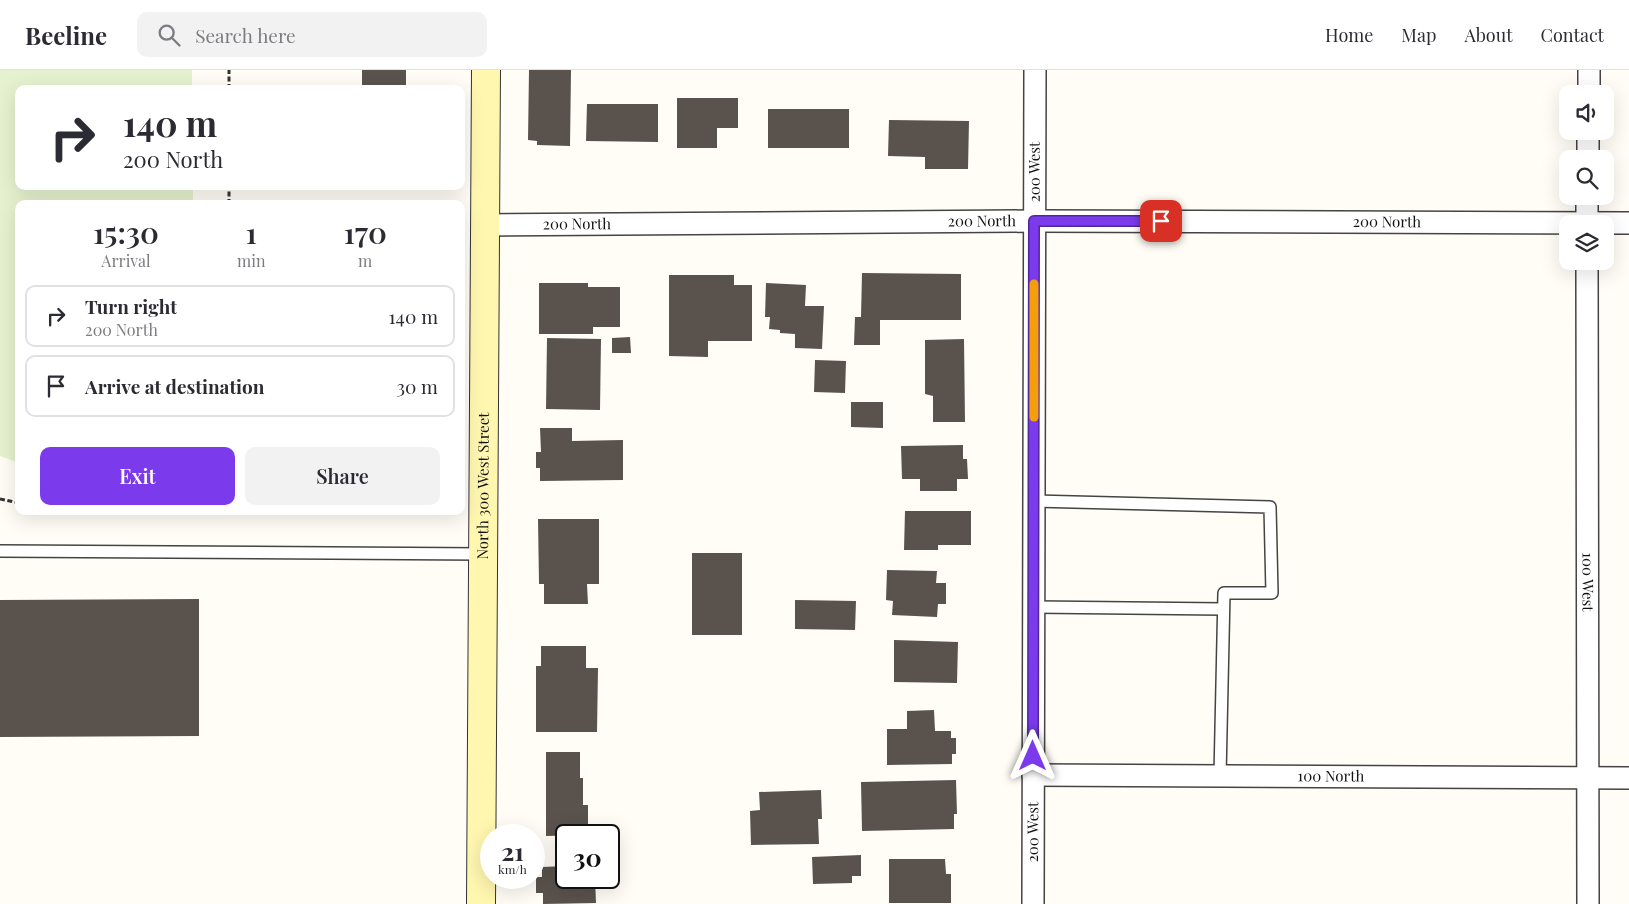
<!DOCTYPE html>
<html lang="en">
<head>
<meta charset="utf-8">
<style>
  :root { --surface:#fff; --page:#f2f2f3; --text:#2b2b33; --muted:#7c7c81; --line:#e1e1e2; --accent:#7c3aed }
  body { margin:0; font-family:"Playfair Display",serif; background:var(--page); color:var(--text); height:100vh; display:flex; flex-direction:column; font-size:19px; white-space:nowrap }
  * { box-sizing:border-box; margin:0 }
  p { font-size:16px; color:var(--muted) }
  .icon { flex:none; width:28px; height:28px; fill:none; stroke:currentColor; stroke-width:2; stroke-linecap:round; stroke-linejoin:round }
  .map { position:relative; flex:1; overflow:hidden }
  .sheet { position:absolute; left:15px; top:130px; width:450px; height:315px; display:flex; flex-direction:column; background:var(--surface); border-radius:10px; box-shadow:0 5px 20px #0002 }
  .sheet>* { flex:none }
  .top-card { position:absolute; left:15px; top:15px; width:450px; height:105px; border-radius:10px; box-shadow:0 5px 20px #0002; background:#fff; color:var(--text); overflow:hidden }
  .controls { position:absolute; left:1559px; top:15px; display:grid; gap:10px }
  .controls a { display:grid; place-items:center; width:55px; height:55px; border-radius:10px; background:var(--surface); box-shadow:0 5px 20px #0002; font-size:25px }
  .speed { position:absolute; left:480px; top:754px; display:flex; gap:10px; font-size:25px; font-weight:700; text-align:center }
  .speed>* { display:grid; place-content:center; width:65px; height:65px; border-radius:50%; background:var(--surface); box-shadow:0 5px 20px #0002; line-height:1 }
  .speed small { font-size:12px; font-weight:400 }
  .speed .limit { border:2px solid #111; border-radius:8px; background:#fff; color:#111 }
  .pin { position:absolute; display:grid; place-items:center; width:42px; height:42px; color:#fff; margin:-21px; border-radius:10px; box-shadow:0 2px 8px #0006 }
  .me { position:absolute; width:55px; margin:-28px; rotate:0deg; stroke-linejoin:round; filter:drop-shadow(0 0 4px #0008) }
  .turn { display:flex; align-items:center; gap:18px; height:105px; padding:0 25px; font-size:22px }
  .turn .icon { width:65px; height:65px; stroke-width:2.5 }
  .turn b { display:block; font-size:35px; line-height:42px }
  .eta { display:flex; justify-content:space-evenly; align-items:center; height:85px; text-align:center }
  .eta b { font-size:30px; font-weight:600; line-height:35px }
  .cta { display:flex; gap:10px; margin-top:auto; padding:10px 25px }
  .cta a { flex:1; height:58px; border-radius:10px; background:var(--accent); color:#fff; font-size:20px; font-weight:600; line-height:58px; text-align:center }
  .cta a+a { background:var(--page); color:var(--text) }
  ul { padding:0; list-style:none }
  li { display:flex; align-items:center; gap:15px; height:62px; margin:0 10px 8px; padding:0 15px; border:2px solid var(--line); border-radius:10px }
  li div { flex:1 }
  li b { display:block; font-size:19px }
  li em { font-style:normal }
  header { display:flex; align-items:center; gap:30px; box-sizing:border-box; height:70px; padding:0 25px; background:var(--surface); border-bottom:1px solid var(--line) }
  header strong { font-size:24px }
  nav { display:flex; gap:28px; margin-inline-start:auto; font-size:18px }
  .search { width:350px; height:45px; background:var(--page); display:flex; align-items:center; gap:12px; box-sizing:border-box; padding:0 18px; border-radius:10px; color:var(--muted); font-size:19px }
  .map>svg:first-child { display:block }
</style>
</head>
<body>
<header>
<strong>Beeline</strong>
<div class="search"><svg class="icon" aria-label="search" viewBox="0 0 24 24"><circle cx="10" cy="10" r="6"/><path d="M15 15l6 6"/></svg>Search here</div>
<nav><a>Home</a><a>Map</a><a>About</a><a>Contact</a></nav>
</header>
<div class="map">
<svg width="1629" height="834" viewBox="0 0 1629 834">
  <rect width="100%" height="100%" fill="#fffdf5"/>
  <!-- pitch -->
  <path fill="#e6f2cf" d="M0 0H192V19H19V116H193V134H19V393L0 386Z"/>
  <!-- building -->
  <g fill="#5a524d">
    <rect x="362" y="0" width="44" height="19"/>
    <path d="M529 0H571L570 76 537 75V71L528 70Z"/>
    <path d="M677 28H738V58H717V78H677Z"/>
    <path d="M587 34H658V72L586 71Z"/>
    <rect x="768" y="39" width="81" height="39"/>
    <path d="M889 50 969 51 968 99H925V87L888 86Z"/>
    <path d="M862 203 961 204V250H880V275H854L855 247H861Z"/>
    <path d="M669 205H734V215H752V271H708V287L669 286Z"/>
    <path d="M539 213H588V217H620V257H593V264H539Z"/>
    <path d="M766 213 806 215 805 236H824L822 279 795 278V264L780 263V260L769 259 770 247H765Z"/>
    <path d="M630 267 631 283H612V268Z"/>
    <path d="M547 268 601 269 600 340 546 339Z"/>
    <path d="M964 269 965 352H933V326L925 324V270Z"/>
    <path d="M815 290 846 291 845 323 814 322Z"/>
    <path d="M851 332H883V358L851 357Z"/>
    <path d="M540 358H572V371L623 370V410L540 411V398H536V382H541Z"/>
    <path d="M963 375V389H967L968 409H957V421H920V409H902L901 376Z"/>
    <path d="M905 441H971V475H938V480H904Z"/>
    <path d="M538 449H599V514H587L588 534H544V514H539Z"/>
    <rect x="692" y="483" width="50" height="82"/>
    <path d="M887 500 937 501 936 513H946V534H938L937 547 892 545 893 531 886 530Z"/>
    <path d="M199 529V666L0 667V530Z"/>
    <path d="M795 530 856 531 855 560 795 559Z"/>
    <path d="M894 570 958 572 957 613 894 612Z"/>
    <path d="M541 576H586V598H598L597 662H536V596H541Z"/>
    <path d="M934 640 935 661H951V668H956V684H952V694L887 695V659H907V641Z"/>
    <path d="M546 682H580V708H583V735H588V765L546 766Z"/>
    <path d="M956 710 957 744H954V759L862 761 861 712Z"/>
    <path d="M821 720 822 749H818L819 774 751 775 750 741 760 740 759 722Z"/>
    <path d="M861 785V806H852V813L813 814 812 787Z"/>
    <path d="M889 789H945L946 804H951V833H889Z"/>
    <path d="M566 796V808H595L596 833 543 834V823H536V807H542V797Z"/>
  </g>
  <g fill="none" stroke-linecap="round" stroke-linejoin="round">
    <defs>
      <g id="lane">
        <path d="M1034 431 1270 437 1272 523H1224L1220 706"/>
        <path d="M0 481 483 484"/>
        <path d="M1034 537 1223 539"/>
      </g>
      <g id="street">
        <path d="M1589 24V0"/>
        <path d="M1588 89V61"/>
        <path d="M1587 154V126"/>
        <path id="s1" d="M486 155 1035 151 1629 153"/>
        <path id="s2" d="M1587 191 1588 834"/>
        <path id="s3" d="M1033 705 1629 708"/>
        <path id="s4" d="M1033 834 1035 0"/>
      </g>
      <g id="secondary">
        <path id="s5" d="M481 834 486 0"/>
      </g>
    </defs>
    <!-- lane casing -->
    <use href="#lane" stroke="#444" stroke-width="14"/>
    <!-- street casing -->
    <use href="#street" stroke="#444" stroke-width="24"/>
    <!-- secondary casing -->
    <use href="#secondary" stroke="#333" stroke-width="30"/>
    <!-- path -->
    <g stroke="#333" stroke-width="3" stroke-dasharray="5 2.5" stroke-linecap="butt">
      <path d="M229 19V0"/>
      <path d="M229 134V116"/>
      <path d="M0 429 19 433"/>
    </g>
    <!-- lane -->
    <use href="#lane" stroke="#fff" stroke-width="11"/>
    <!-- street -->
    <use href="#street" stroke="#fff" stroke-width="21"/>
    <!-- secondary -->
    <use href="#secondary" stroke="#fff6b0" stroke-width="28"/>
  </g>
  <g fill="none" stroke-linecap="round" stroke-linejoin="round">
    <defs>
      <path id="route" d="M1033 686 1034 151H1161"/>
    </defs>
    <!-- route casing -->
    <use href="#route" stroke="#51269a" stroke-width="12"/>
    <!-- route -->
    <use href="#route" stroke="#7c3aed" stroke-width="9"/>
    <!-- slow -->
    <path stroke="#f59e0b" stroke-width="9" d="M1034 347V214"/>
  </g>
  <g text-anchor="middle" stroke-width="5" stroke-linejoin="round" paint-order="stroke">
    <!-- street labels -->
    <g font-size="15" fill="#111" stroke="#fff">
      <text dy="5" stroke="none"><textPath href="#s4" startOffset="732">200 West</textPath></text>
      <text dy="5" stroke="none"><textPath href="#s1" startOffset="496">200 North</textPath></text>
      <text dy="5" stroke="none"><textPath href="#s1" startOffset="901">200 North</textPath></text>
      <text dy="5" stroke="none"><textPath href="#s1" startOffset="91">200 North</textPath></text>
      <text dy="5" stroke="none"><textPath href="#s5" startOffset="418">North 300 West Street</textPath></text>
      <text dy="5" stroke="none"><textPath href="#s2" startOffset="321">100 West</textPath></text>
      <text dy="5" stroke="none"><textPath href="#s3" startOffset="298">100 North</textPath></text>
      <text dy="5" stroke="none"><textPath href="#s4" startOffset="72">200 West</textPath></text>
    </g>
  </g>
</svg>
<div class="controls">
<a><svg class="icon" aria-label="sound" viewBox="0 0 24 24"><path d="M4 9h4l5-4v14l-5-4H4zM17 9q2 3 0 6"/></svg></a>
<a><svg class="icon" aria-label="search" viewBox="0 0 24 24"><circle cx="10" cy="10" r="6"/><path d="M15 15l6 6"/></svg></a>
<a><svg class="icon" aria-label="layers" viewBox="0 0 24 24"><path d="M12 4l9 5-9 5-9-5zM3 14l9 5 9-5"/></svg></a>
</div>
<div class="speed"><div>21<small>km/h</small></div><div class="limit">30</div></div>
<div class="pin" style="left:1161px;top:151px;background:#d93025"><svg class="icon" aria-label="arrive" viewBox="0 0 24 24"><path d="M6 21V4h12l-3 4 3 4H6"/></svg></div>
<svg class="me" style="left:1033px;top:686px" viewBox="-20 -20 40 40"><path d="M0-17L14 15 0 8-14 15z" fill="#7c3aed" stroke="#fff" stroke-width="4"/></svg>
<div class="top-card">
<div class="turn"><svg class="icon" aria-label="right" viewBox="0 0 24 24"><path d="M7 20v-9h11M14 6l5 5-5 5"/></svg><div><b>140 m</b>200 North</div></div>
</div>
<section class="sheet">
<div class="eta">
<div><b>15:30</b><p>Arrival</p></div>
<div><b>1</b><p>min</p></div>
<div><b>170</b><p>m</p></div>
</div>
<ul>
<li><svg class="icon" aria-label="right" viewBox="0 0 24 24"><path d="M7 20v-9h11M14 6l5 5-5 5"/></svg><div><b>Turn right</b><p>200 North</p></div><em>140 m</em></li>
<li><svg class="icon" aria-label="arrive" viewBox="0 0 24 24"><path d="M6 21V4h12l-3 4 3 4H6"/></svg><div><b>Arrive at destination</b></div><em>30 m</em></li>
</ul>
<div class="cta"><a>Exit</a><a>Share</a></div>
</section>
</div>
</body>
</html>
